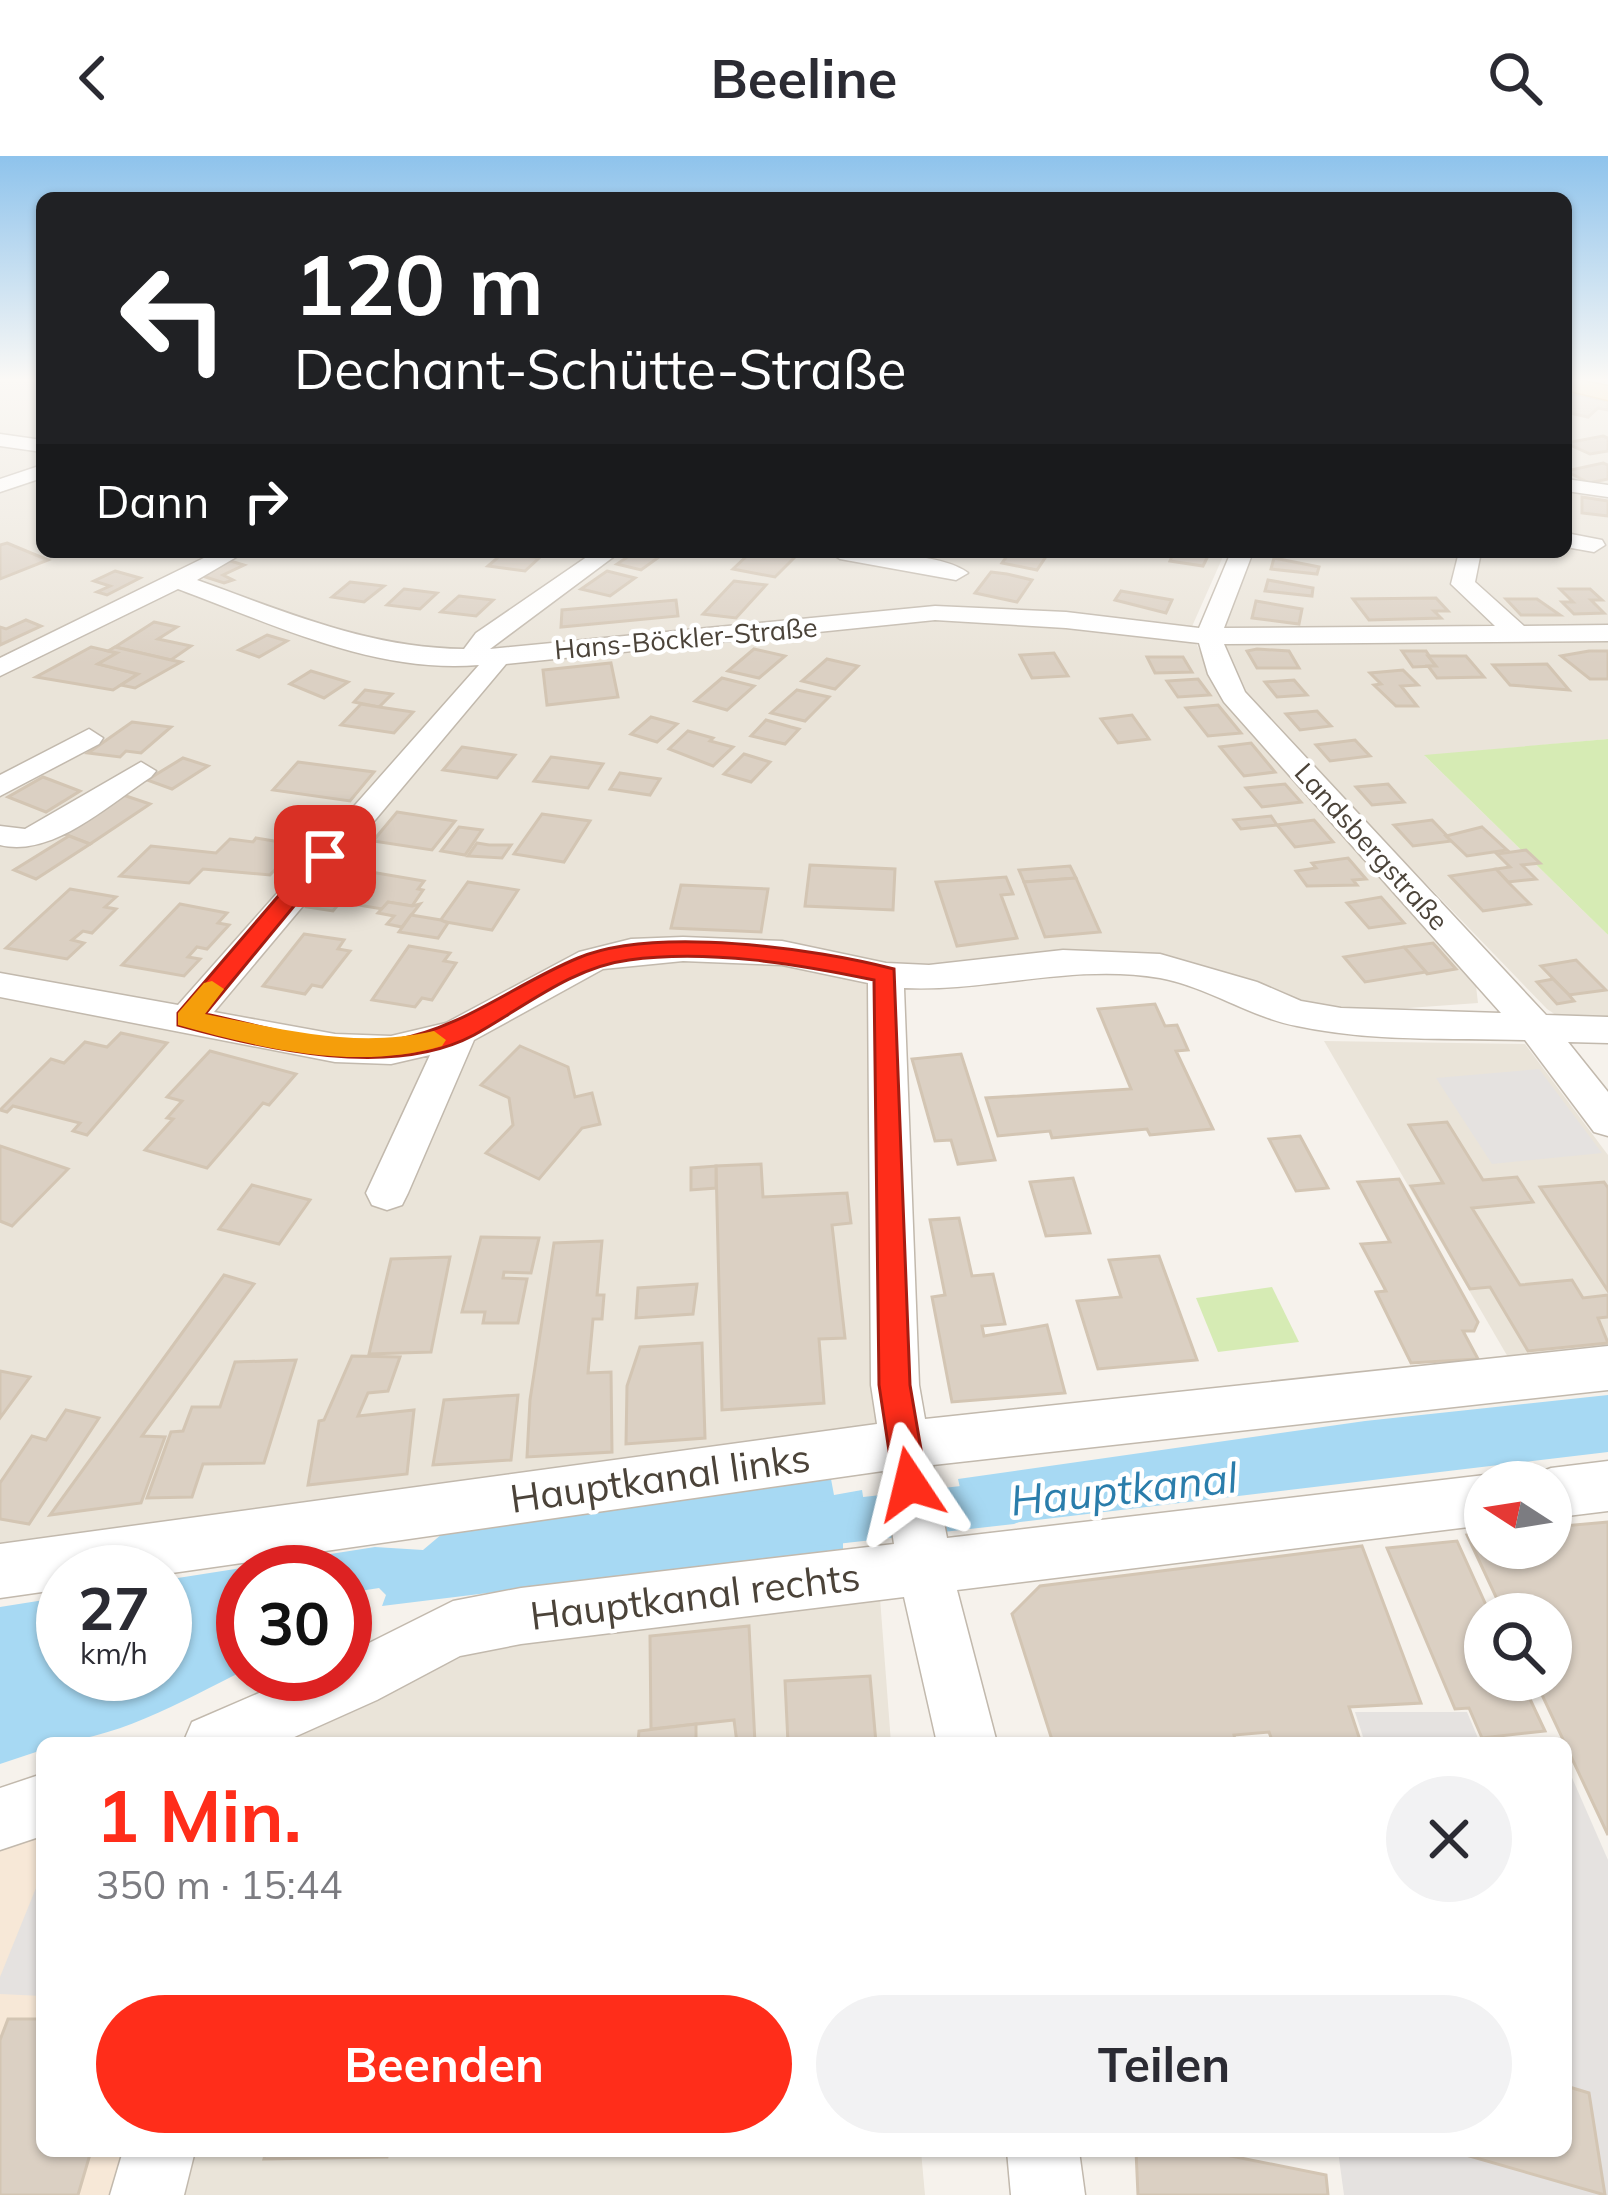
<!DOCTYPE html>
<html lang="de">
<head>
<meta charset="utf-8">
<style>
  :root { --surface:#fff; --page:#f2f2f3; --text:#2b2b33; --muted:#7c7c81; --accent:#ff2d1a }
  body { margin:0; font-family:Mulish,sans-serif; background:var(--page); color:var(--text); height:100vh; display:flex; flex-direction:column; font-size:45px; white-space:nowrap }
  * { box-sizing:border-box; margin:0 }
  p { font-size:39px; color:var(--muted) }
  .icon { flex:none; width:66px; height:66px; fill:none; stroke:currentColor; stroke-width:2; stroke-linecap:round; stroke-linejoin:round }
  .map { position:relative; flex:1; overflow:hidden }
  .details { position:absolute; left:36px; top:1581px; width:1536px; height:420px; display:flex; flex-direction:column; background:var(--surface); border-radius:18px; box-shadow:0 3px 9px #0004 }
  .details>* { flex:none }
  .banner { position:absolute; left:36px; top:36px; width:1536px; height:366px; border-radius:18px; box-shadow:0 3px 9px #0004; background:#202124; color:#fff; overflow:hidden }
  .needle { width:78px; rotate:282deg }
  .buttons { position:absolute; left:1464px; top:1305px; display:grid; gap:24px }
  .buttons a { display:grid; place-items:center; width:108px; height:108px; border-radius:50%; background:var(--surface); box-shadow:0 3px 9px #0004; font-size:60px }
  .speed { position:absolute; left:36px; top:1389px; display:flex; gap:24px; font-size:60px; font-weight:700; text-align:center }
  .speed>* { display:grid; place-content:center; width:156px; height:156px; border-radius:50%; background:var(--surface); box-shadow:0 3px 9px #0004; line-height:1 }
  .speed small { font-size:30px; font-weight:400 }
  .speed .limit { border:18px solid #d22; background:#fff; color:#111 }
  .pin { position:absolute; display:grid; place-items:center; width:102px; height:102px; color:#fff; margin:-51px; border-radius:24px; box-shadow:0 6px 18px #0006 }
  .me { position:absolute; width:132px; margin:-66px; rotate:350deg; stroke-linejoin:round; filter:drop-shadow(0 0 9px #0008) }
  .turn { display:flex; align-items:center; gap:42px; height:252px; padding:0 60px; font-size:54px }
  .turn .icon { width:156px; height:156px; stroke-width:2.5 }
  .turn b { display:block; font-size:84px; line-height:102px }
  .then { display:flex; align-items:center; height:114px; padding:0 60px; background:#0003; gap:24px; font-size:45px }
  .round { display:grid; place-items:center; flex:none; width:126px; height:126px; border-radius:63px; background:var(--page) }
  .headline { display:flex; align-items:center; justify-content:space-between; height:204px; padding:0 60px }
  h1 { font-size:72px; font-weight:700; line-height:90px; color:var(--accent) }
  .action { display:flex; gap:24px; margin-top:auto; padding:24px 60px }
  .action a { flex:1; height:138px; border-radius:72px; background:var(--accent); color:#fff; font-size:48px; font-weight:700; line-height:138px; text-align:center }
  .action a+a { background:var(--page); color:var(--text) }
  header { display:flex; justify-content:space-between; align-items:center; height:156px; padding:0 60px; background:var(--surface); font-size:54px; font-weight:700 }
  .map>svg:first-child { display:block }
</style>
</head>
<body>
<header><svg class="icon" aria-label="back" viewBox="0 0 24 24"><path d="M15 5l-7 7 7 7"/></svg>Beeline<svg class="icon" aria-label="search" viewBox="0 0 24 24"><circle cx="10" cy="10" r="6"/><path d="M15 15l6 6"/></svg></header>
<div class="map">
<svg width="1608" height="2039" viewBox="0 0 1608 2039">
  <rect width="100%" height="100%" fill="#f6f2ec"/>
  <!-- residential -->
  <g fill="#eae4d9">
    <path d="M0 222H42V396H1225L1190 475 1222 540 1476 830 1478 847 1339 857 1163 804 874 813 876 1274 0 1394Z"/>
    <path d="M1566 234 1608 243V583L1425 600 1608 779V864L1562 863 1547 853 1244 539 1216 485 1255 396H1566Z"/>
    <path d="M1324 885 1525 888 1608 999V1197L1512 1208Z"/>
    <path d="M880 1442 891 1587H285L478 1493Z"/>
    <path d="M150 1995H921L925 2039H138Z"/>
  </g>
  <!-- commercial -->
  <path fill="#f7e8d7" d="M42 1679V1995H150L138 2039H0V1694Z"/>
  <!-- green -->
  <g fill="#d6ebb4">
    <path d="M1608 583V779L1424 599Z"/>
    <path d="M1272 1131 1299 1186 1218 1196 1196 1142Z"/>
  </g>
  <!-- parking -->
  <g fill="#e5e2e0">
    <path d="M1539 913 1602 997 1492 1008 1436 922Z"/>
    <path d="M1355 1556H1467L1480 1587H1365Z"/>
    <path d="M1566 1608 1608 1704V2039H1344L1338 1995H1566Z"/>
    <path d="M42 1717V1840L0 1838V1821Z"/>
  </g>
  <!-- water -->
  <g fill="#a7d9f3">
    <path d="M1608 1239V1296L969 1372 958 1323 1365 1265Z"/>
    <path d="M831 1323 834 1339 862 1334 870 1384 843 1385V1393L382 1450 386 1439 379 1432 360 1435 345 1444V1416H243V1515C182 1545 111 1587 42 1587V1594L0 1608V1451L63 1441V1518H165V1424L375 1391 423 1394 442 1378 444 1371Z"/>
  </g>
  <g fill="none" stroke-linecap="round" stroke-linejoin="round">
    <!-- canal -->
    <path fill="#a7d9f3" fill-rule="evenodd" d="M1014 1324 1030 1331 1036 1346 1030 1361 1014 1368 819 1390 803 1384 796 1368 803 1352 819 1346Z"/>
  </g>
  <!-- building -->
  <g fill="#dbd0c3" stroke="#d3c5b3" stroke-width="3">
    <path d="M1574 238 1608 245V254L1598 252 1588 261 1566 256V244Z"/>
    <path d="M1603 280 1608 282V295L1590 298 1566 287Z"/>
    <path d="M1603 307 1608 309V323L1589 327 1566 315Z"/>
    <path d="M1582 341 1608 345V360L1582 357Z"/>
    <path d="M7 387 48 404 0 423V389Z"/>
    <path d="M635 396H666L641 414 617 408Z"/>
    <path d="M751 396H774L796 400 775 421 733 413Z"/>
    <path d="M1010 396H1049L1037 414 1002 407Z"/>
    <path d="M1174 396H1197L1209 398 1203 410 1170 405Z"/>
    <path d="M503 397 539 402 525 415 488 410Z"/>
    <path d="M1274 402 1319 411 1317 418 1271 413Z"/>
    <path d="M227 404 244 409 223 419 233 424 224 427 196 418Z"/>
    <path d="M115 415 140 422 107 439 97 436 110 430 94 425Z"/>
    <path d="M607 415 635 422 610 440 581 433Z"/>
    <path d="M991 416 1007 418 1032 424 1017 446 975 437Z"/>
    <path d="M1268 424 1313 432 1312 440 1265 435Z"/>
    <path d="M734 425 766 429 736 462 703 458Z"/>
    <path d="M350 426 384 430 364 446 332 441Z"/>
    <path d="M404 433 437 437 420 453 387 449Z"/>
    <path d="M1560 433H1590L1602 444H1591L1604 457 1574 458 1562 446H1573Z"/>
    <path d="M1121 435 1172 444 1166 457 1115 444Z"/>
    <path d="M459 440 493 444 476 460 441 456Z"/>
    <path d="M1436 442 1448 455H1434L1441 462 1369 464 1353 443Z"/>
    <path d="M1506 443H1537L1560 459H1521Z"/>
    <path d="M676 444 678 460 561 471 562 454Z"/>
    <path d="M1256 445 1302 453 1299 468 1252 462Z"/>
    <path d="M26 464 41 470 0 489V471L6 473Z"/>
    <path d="M154 466 177 471 158 483 191 490 171 504 115 491Z"/>
    <path d="M267 479 287 485 259 501 239 494Z"/>
    <path d="M91 491 117 497 98 508 138 518 113 534 36 521Z"/>
    <path d="M115 491 171 504 181 506 135 532 121 529 138 518 98 508 117 497 108 495Z"/>
    <path d="M754 493 785 500 759 522 728 515Z"/>
    <path d="M1257 493 1289 495 1299 512H1257L1247 495Z"/>
    <path d="M1402 495H1426L1436 510 1413 511Z"/>
    <path d="M1589 495H1608V523H1590L1561 500Z"/>
    <path d="M1054 497 1068 520 1032 522 1020 499Z"/>
    <path d="M1428 500H1466L1484 521 1437 522 1428 510H1436Z"/>
    <path d="M1147 501H1183L1192 516 1155 517Z"/>
    <path d="M827 503 858 510 835 533 802 525Z"/>
    <path d="M611 507 618 541 547 549 543 514Z"/>
    <path d="M1547 508 1569 534 1510 529 1493 509Z"/>
    <path d="M1403 514 1418 529 1401 530 1417 550H1396L1374 529 1381 528 1370 517Z"/>
    <path d="M311 515 348 526 324 542 290 528Z"/>
    <path d="M722 522 754 530 727 554 695 545Z"/>
    <path d="M1198 523 1210 539 1178 541 1167 525Z"/>
    <path d="M1294 524 1307 539 1277 541 1265 526Z"/>
    <path d="M365 534 392 538 379 551 354 546Z"/>
    <path d="M797 534 829 541 805 565 771 557Z"/>
    <path d="M361 548 379 551 413 556 394 577 341 569Z"/>
    <path d="M1218 549 1241 577 1208 580 1186 552Z"/>
    <path d="M1317 555 1331 570 1300 574 1286 558Z"/>
    <path d="M1132 559 1149 583 1118 587 1101 563Z"/>
    <path d="M651 561 677 568 657 586 631 578Z"/>
    <path d="M766 564 791 571 799 573 785 588 751 580Z"/>
    <path d="M132 566 171 571 141 597 126 595 120 601 88 597Z"/>
    <path d="M688 575 713 582 710 585 733 591 713 610 669 593Z"/>
    <path d="M1355 584 1370 600 1330 605 1316 589Z"/>
    <path d="M1251 587 1275 616 1244 620 1220 591Z"/>
    <path d="M462 591 515 599 497 622 443 614Z"/>
    <path d="M744 598 770 606 751 626 724 618Z"/>
    <path d="M551 601 574 604 603 608 588 632 534 625Z"/>
    <path d="M183 602 208 610 172 633 147 624Z"/>
    <path d="M298 606 374 616 350 645 273 634Z"/>
    <path d="M620 617 660 623 650 639 610 633Z"/>
    <path d="M43 621 80 635 46 656 8 641Z"/>
    <path d="M1285 628 1301 646 1262 651 1246 632Z"/>
    <path d="M1388 628 1404 646 1372 649 1356 631Z"/>
    <path d="M120 638 150 648 90 688 59 676Z"/>
    <path d="M397 656 455 665 432 694 373 685Z"/>
    <path d="M542 658 590 665 564 706 514 698Z"/>
    <path d="M1271 660 1277 669 1241 673 1234 664Z"/>
    <path d="M1314 664 1333 686 1295 691 1277 669Z"/>
    <path d="M1432 664 1452 685 1413 690 1394 669Z"/>
    <path d="M459 671 482 674 465 699 441 695Z"/>
    <path d="M1482 671 1507 694 1467 700 1446 680Z"/>
    <path d="M69 680 90 688 36 723 14 714Z"/>
    <path d="M256 682 298 689 270 719 203 713 189 727 120 720 151 690 216 697 230 683 253 686Z"/>
    <path d="M477 687 489 689H511L502 702 468 700Z"/>
    <path d="M1526 694 1540 707 1522 709 1536 723 1508 726 1496 713 1510 711 1497 698Z"/>
    <path d="M1348 702 1366 723 1353 724 1357 729 1307 730 1296 715 1316 712 1312 707Z"/>
    <path d="M810 709 895 713 893 754 805 750Z"/>
    <path d="M1070 710 1076 722 1024 726 1019 714Z"/>
    <path d="M339 713 365 715 340 738 346 739 333 755 307 751Z"/>
    <path d="M1496 713 1508 726 1530 748 1483 755 1450 720Z"/>
    <path d="M365 715 424 725 418 733 423 734 412 750 388 746 382 753 340 746 346 739 340 738Z"/>
    <path d="M1006 721 1013 738 1001 739 1017 782 957 790 936 726Z"/>
    <path d="M1076 722 1100 776 1045 781 1024 726Z"/>
    <path d="M468 726 518 734 492 774 440 765Z"/>
    <path d="M681 729 768 733 761 776 671 772Z"/>
    <path d="M70 733 116 741 105 751 116 753 92 777 83 775 72 784 84 787 67 803 6 792Z"/>
    <path d="M1381 741 1404 767 1369 772 1347 747Z"/>
    <path d="M388 746 412 750 420 748 402 771 387 768 394 760 378 757Z"/>
    <path d="M180 748 227 757 218 767 229 769 207 793 197 791 188 801 200 803 184 820 122 809Z"/>
    <path d="M411 759 441 764 448 767 438 782 399 776Z"/>
    <path d="M304 778 344 784 338 793 350 795 322 831 312 829 305 838 263 830Z"/>
    <path d="M1433 787 1456 813 1427 818 1404 791Z"/>
    <path d="M409 790 450 797 444 805 456 807 432 844 422 842 415 851 372 844Z"/>
    <path d="M1404 791 1426 816 1365 826 1344 801Z"/>
    <path d="M1576 804 1606 834 1569 839 1541 810Z"/>
    <path d="M1553 823 1569 839 1574 845 1557 848 1537 826Z"/>
    <path d="M1155 848 1165 870 1177 869 1188 894 1176 895 1213 973 1150 979 1147 973 1052 982 1050 975 998 980 986 942 1131 933 1098 853Z"/>
    <path d="M121 877 167 887 87 979 73 975 80 967 13 950 7 956 0 954 51 903 64 907 85 886 107 891Z"/>
    <path d="M520 890 568 911 575 941 592 937 600 968 582 972 539 1023 486 997 513 969 509 942 481 929Z"/>
    <path d="M210 895 296 918 269 949 263 947 207 1012 145 994 173 963 167 962 182 945 167 941Z"/>
    <path d="M961 898 995 1004 958 1008 951 984 935 985 912 903Z"/>
    <path d="M1447 966 1483 1024 1517 1021 1533 1046 1472 1052 1520 1129 1572 1124 1583 1142 1608 1139V1161L1598 1162 1608 1187 1528 1195 1490 1131 1470 1133 1411 1030 1443 1027 1409 969Z"/>
    <path d="M1300 980 1328 1032 1296 1035 1269 983Z"/>
    <path d="M0 990 68 1013 12 1070 0 1065Z"/>
    <path d="M761 1008 763 1041 847 1037 851 1067 832 1069 845 1182 819 1183 824 1247 722 1254 716 1010Z"/>
    <path d="M716 1010V1032L691 1034V1012Z"/>
    <path d="M1073 1022 1090 1077 1046 1080 1030 1026Z"/>
    <path d="M1399 1023 1478 1166 1474 1175H1463L1478 1203 1411 1207 1376 1136 1386 1135 1361 1088 1390 1086 1358 1026Z"/>
    <path d="M1604 1026 1608 1032V1135L1540 1031Z"/>
    <path d="M252 1029 310 1044 279 1088 219 1073Z"/>
    <path d="M959 1062 972 1120 993 1118 1005 1168 982 1170 984 1180 1047 1169 1065 1237 952 1246 932 1141 945 1139 930 1064Z"/>
    <path d="M481 1081 539 1082 531 1117 504 1116 503 1122 527 1123 518 1167H483L485 1156H462Z"/>
    <path d="M602 1085 597 1139H604L602 1163H593L588 1217 611 1216 612 1296 527 1301 530 1244 554 1087Z"/>
    <path d="M1159 1100 1197 1204 1098 1213 1077 1145 1121 1141 1109 1104Z"/>
    <path d="M450 1101 431 1196 369 1198 391 1103Z"/>
    <path d="M224 1119 254 1128 142 1280 165 1281 141 1347 50 1359Z"/>
    <path d="M697 1128 693 1158 636 1162 638 1132Z"/>
    <path d="M702 1187 705 1282 626 1288 627 1230 640 1191Z"/>
    <path d="M352 1200 400 1201 388 1235 368 1237 358 1260 414 1254 407 1318 308 1329 319 1265 324 1264Z"/>
    <path d="M296 1204 264 1307 203 1308 192 1341 147 1342 171 1276 183 1275 192 1251H220L235 1206Z"/>
    <path d="M0 1215 30 1221 0 1262Z"/>
    <path d="M518 1239 511 1304 433 1309 444 1244Z"/>
    <path d="M66 1254 99 1262 29 1368 0 1363V1327L32 1280 46 1284Z"/>
    <path d="M1608 1366V1679L1535 1524H1551V1458H1504L1467 1379 1485 1377V1392H1551V1371Z"/>
    <path d="M1457 1385 1490 1458H1485V1524H1521L1545 1575 1482 1582 1469 1552 1455 1553 1387 1392Z"/>
    <path d="M1362 1390 1421 1547 1349 1551 1361 1587H1273L1269 1576 1234 1579 1236 1587H1053L1012 1458 1040 1430Z"/>
    <path d="M749 1470 755 1587H737L734 1564 651 1573 650 1480Z"/>
    <path d="M870 1520 876 1587H788L785 1525Z"/>
    <path d="M696 1568V1587H638L639 1575Z"/>
    <path d="M8 1863H42V1995H91L78 2039H0V1884Z"/>
    <path d="M1566 1930 1589 1937 1605 2039 1452 1995H1566Z"/>
    <path d="M266 1995H388L387 2001 264 2003Z"/>
    <path d="M1136 1995H1206L1326 2019 1328 2039H1138Z"/>
  </g>
  <g fill="none" stroke-linecap="round" stroke-linejoin="round">
    <defs>
      <g id="minor">
        <path d="M0 278 42 284V296L0 290Z"/>
        <path d="M42 309V322L0 336V323Z"/>
        <path d="M1566 323 1608 329V341L1566 335Z"/>
        <path d="M1566 377 1602 384 1605 389 1594 396 1566 391Z"/>
        <path d="M216 396H245L197 424C286 456 369 492 464 493L476 477 594 396H620L490 493 935 450 1066 456 1199 472 1231 396H1253L1224 472 1495 470 1451 428 1459 396H1481L1475 426 1524 470 1608 469V485L1224 488 1245 536 1546 859 1608 861V887L1568 886 1608 936V980L1594 976 1525 884C1450 882 1371 886 1297 870 1250 861 1208 831 1160 822 1074 807 989 836 904 832L919 1229 925 1263 1608 1190V1234L933 1309 947 1382 1485 1319 1503 1326H1485V1369L957 1434 997 1587H937L904 1441 521 1488 460 1500 377 1544 281 1587H183L192 1566 303 1518H345V1499L453 1445 521 1432 894 1388 883 1315 165 1418 63 1416V1433L0 1442V1388L877 1268 871 1229 868 827 782 809 683 805 603 813 474 884 408 1037 402 1049 387 1054 372 1049 366 1037 430 899 391 908 335 906 0 841V817L178 849 479 509C375 518 273 468 178 433L0 520V502ZM935 464 1066 472 1199 487 1208 518 1224 546 1501 857 1341 852 1301 845 1257 826 1160 798 1063 794 929 809 886 807 782 785 683 781 631 783 579 796 446 867 391 880 335 878 214 856 506 508Z"/>
        <path d="M829 396C863 396 941 396 968 417L956 424 840 403Z"/>
        <path d="M89 573 103 582 99 588 0 640V619Z"/>
        <path d="M141 606 156 615 151 621C109 648 53 702 0 689V670L25 673Z"/>
        <path d="M1608 1305V1355L1551 1362V1326H1530L1533 1319 1551 1312Z"/>
        <path d="M42 1618V1680L0 1694V1632Z"/>
        <path d="M123 1995H195L184 2039H110Z"/>
        <path d="M1007 1995H1079L1085 2039H1011Z"/>
      </g>
      <path id="major" d="M1566 222 1608 230V244L1566 234Z"/>
    </defs>
    <!-- minor casing -->
    <use href="#minor" stroke="#c2b9ad" stroke-width="3"/>
    <!-- major casing -->
    <use href="#major" stroke="#e8b968" stroke-width="3"/>
    <!-- minor -->
    <use href="#minor" fill="#fff" fill-rule="evenodd"/>
    <!-- major -->
    <use href="#major" fill="#ffdc9c" fill-rule="evenodd"/>
  </g>
  <!-- sky -->
  <linearGradient id="sky" x2="0" y2="1"><stop stop-color="#8ec3ec"/><stop offset="0.44" stop-color="#fbf9f6"/><stop offset="1" stop-color="#fbf9f6" stop-opacity="0"/></linearGradient>
  <rect width="1608" height="508" fill="url(#sky)"/>
  <!-- route -->
  <path fill="#ff2d1a" stroke="#a61d11" stroke-width="3" d="M325 694 332 695V704L205 858C264 870 334 894 395 884 463 872 515 828 578 802 654 770 815 792 894 813L910 1229 927 1328 922 1340 910 1345 899 1340 894 1328 879 1229 874 824C798 808 708 793 629 804 572 811 523 852 474 879 392 923 264 893 178 869V857L317 695Z"/>
  <!-- slow -->
  <path fill="#f59e0b" d="M212 825 224 833 205 858C282 873 355 893 434 875L446 884 442 890C358 915 262 893 178 869V857L204 827Z"/>
  <g text-anchor="middle" stroke-width="9" stroke-linejoin="round" paint-order="stroke">
    <!-- far-street labels -->
    <g font-size="27" fill="#4b4339" stroke="#fff">
      <text transform="translate(686 483) rotate(-5)" y="9">Hans-Böckler-Straße</text>
      <text transform="translate(1371 691) rotate(48)" y="9">Landsbergstraße</text>
    </g>
    <!-- near-street labels -->
    <g font-size="39" fill="#4b4339" stroke="#fff">
      <text transform="translate(660 1322) rotate(-8)" y="14">Hauptkanal links</text>
      <text transform="translate(695 1440) rotate(-7)" y="14">Hauptkanal rechts</text>
    </g>
    <!-- near-water labels -->
    <g font-size="42" font-style="italic" fill="#2a7dab" stroke="#fff">
      <text transform="translate(1124 1333) rotate(-6)" y="15">Hauptkanal</text>
    </g>
  </g>
</svg>
<div class="buttons">
<a><svg class="needle" viewBox="-14 -14 28 28"><path d="M0-13l5 13h-10z" fill="#e53935"/><path d="M0 13l5-13h-10z" fill="#7c7c81"/></svg></a>
<a><svg class="icon" aria-label="search" viewBox="0 0 24 24"><circle cx="10" cy="10" r="6"/><path d="M15 15l6 6"/></svg></a>
</div>
<div class="speed"><div>27<small>km/h</small></div><div class="limit">30</div></div>
<div class="pin" style="left:325px;top:700px;background:#d93025"><svg class="icon" aria-label="arrive" viewBox="0 0 24 24"><path d="M6 21V4h12l-3 4 3 4H6"/></svg></div>
<svg class="me" style="left:910px;top:1328px" viewBox="-20 -20 40 40"><path d="M0-17L14 15 0 8-14 15z" fill="#ff2d1a" stroke="#fff" stroke-width="4"/></svg>
<div class="banner">
<div class="turn"><svg class="icon" aria-label="left" viewBox="0 0 24 24"><path d="M17 20v-9H6M10 6l-5 5 5 5"/></svg><div><b>120 m</b>Dechant-Schütte-Straße</div></div>
<div class="then">Dann<svg class="icon" aria-label="right" viewBox="0 0 24 24"><path d="M7 20v-9h11M14 6l5 5-5 5"/></svg></div>
</div>
<section class="details">
<div class="headline"><div><h1>1 Min.</h1><p>350 m · 15:44</p></div><a class="round"><svg class="icon" aria-label="close" viewBox="0 0 24 24"><path d="M6 6l12 12M18 6L6 18"/></svg></a></div>
<div class="action"><a>Beenden</a><a>Teilen</a></div>
</section>
</div>
</body>
</html>
